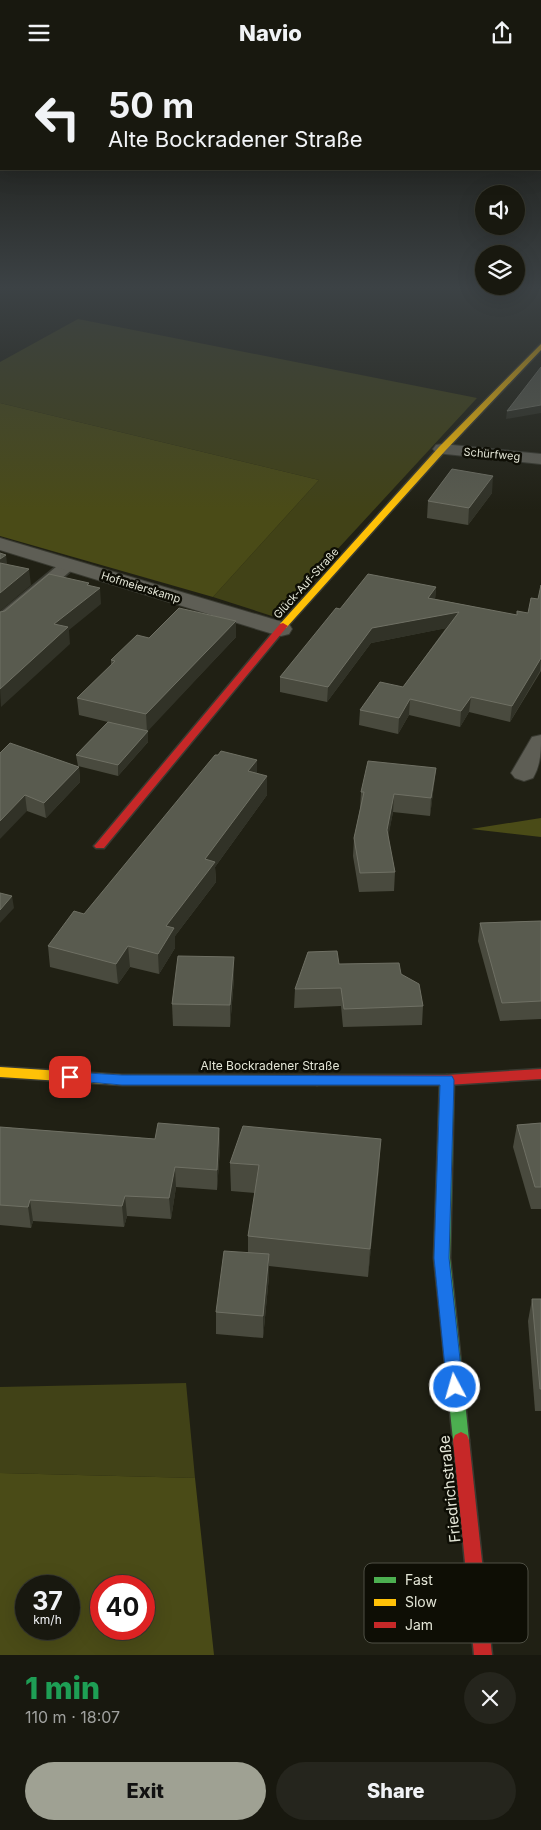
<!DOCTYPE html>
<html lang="en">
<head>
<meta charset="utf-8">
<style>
  :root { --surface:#18180f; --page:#25251d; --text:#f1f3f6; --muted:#9fa09e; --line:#36372f; --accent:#9fa193 }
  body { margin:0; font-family:Inter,sans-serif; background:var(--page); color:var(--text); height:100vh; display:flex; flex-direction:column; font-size:19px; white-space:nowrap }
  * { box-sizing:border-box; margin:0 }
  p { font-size:16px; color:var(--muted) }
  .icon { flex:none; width:28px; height:28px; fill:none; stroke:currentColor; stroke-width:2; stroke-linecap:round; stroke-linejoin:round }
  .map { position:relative; height:1590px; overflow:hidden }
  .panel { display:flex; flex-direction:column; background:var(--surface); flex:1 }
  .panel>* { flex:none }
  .guide { position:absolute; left:0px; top:0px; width:541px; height:105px; box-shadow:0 5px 20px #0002,0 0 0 1px var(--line); background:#18180f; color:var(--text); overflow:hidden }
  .buttons { position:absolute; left:475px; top:120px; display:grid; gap:10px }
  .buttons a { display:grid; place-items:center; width:50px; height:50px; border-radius:50%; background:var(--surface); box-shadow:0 5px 20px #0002,0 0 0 1px var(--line); font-size:25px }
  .speed { position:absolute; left:15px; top:1510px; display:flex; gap:10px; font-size:25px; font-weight:700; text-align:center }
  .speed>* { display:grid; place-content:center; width:65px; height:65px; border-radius:50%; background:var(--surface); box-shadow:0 5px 20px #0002,0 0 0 1px var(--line); line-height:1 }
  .speed small { font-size:12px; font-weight:400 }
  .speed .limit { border:8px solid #d22; background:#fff; color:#111 }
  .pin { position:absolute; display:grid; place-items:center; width:42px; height:42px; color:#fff; margin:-21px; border-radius:10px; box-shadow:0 2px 8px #0006 }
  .me { position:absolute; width:55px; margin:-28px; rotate:354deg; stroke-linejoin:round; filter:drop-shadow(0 0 4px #0008) }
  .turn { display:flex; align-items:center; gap:18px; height:105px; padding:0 25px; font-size:22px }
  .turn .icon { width:65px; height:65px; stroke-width:2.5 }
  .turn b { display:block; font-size:35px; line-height:42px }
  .round { display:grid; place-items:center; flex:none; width:52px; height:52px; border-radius:26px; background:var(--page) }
  .overview { display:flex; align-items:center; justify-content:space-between; height:85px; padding:0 25px }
  h1 { font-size:30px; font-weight:800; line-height:38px; color:#1e9e55 }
  .cta { display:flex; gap:10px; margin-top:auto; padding:10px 25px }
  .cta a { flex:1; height:58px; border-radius:30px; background:var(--accent); color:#111; font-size:20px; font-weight:800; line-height:58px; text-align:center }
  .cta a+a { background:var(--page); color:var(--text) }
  header { display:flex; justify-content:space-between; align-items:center; height:65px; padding:0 25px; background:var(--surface); font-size:22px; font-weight:800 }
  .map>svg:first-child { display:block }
</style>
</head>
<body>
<header><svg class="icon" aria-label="menu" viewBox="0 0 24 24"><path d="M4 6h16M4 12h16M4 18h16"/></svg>Navio<svg class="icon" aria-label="share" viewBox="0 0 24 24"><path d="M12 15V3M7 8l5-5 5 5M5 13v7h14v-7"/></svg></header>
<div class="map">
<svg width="541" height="1590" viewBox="0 0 541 1590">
  <rect width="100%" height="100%" fill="#202014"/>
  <!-- green -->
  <g fill="#414217">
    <path d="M78 254 477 333 275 552 213 532 319 415 0 338V297Z"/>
    <path d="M186 1318 195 1413 0 1408V1322Z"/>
  </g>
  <!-- forest -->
  <g fill="#4a4b17" fill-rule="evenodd">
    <path d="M0 338 319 415 213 532 0 471Z"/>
    <path d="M541 753V772L471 764Z"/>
    <path d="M0 1408 195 1413 214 1590H0ZM26 1521H69V1564H26ZM101 1521H144V1564H101Z"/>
  </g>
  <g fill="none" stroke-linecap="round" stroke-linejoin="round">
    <defs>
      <path id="lane" d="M68 495 74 497 76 500 74 503 6 561 0 562V548L62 497Z"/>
      <g id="street">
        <path d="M442 379 541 389V399L436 388 433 384 436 380Z"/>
        <path d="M0 473 289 559 292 564 289 569 281 571 273 569 0 485Z"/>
        <path d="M541 670C541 686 541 699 533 713L524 716 515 713 511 708 532 672Z"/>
      </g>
      <path id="fast" d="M447 1010 452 1012 454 1015 450 1193 469 1375 467 1380 461 1383 455 1380 453 1375 434 1193 440 1015 442 1012Z"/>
      <g id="slow">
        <path d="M541 279V285L445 386 286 563H280V559L439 382Z"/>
        <path d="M0 1002 122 1010H317L322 1012 324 1015 322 1018 317 1020H122L0 1012Z"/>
      </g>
      <g id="jam">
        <path d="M283 558 288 561 286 563 104 783H96L94 781 96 779 280 559Z"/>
        <path d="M541 1004V1014L447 1020H317L312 1018 310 1015 312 1012 317 1010H447Z"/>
        <path d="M461 1367 467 1370 469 1375 492 1590H474L453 1375 455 1370Z"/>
      </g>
    </defs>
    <!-- lane casing -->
    <use href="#lane" stroke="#393a31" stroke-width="3"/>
    <!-- street casing -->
    <use href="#street" stroke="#393a31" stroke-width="2"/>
    <!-- fast casing -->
    <use href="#fast" stroke="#393a31" stroke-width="3"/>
    <!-- slow casing -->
    <use href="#slow" stroke="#393a31" stroke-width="3"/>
    <!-- jam casing -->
    <use href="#jam" stroke="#393a31" stroke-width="3"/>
    <!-- lane -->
    <use href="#lane" fill="#5e5e55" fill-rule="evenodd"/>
    <!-- street -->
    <use href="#street" fill="#5e5e55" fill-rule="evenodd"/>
    <!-- fast -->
    <use href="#fast" fill="#4caf50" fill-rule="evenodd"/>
    <!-- slow -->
    <use href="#slow" fill="#ffc107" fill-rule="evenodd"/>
    <!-- jam -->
    <use href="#jam" fill="#c62828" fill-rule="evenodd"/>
  </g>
  <!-- wall -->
  <g fill="#494a3e">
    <path d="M492 428 468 460 427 453 428 436Z"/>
    <path d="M541 520V606L510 657 469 647 460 662 409 650 398 669 359 660 360 645 403 622 446 563 371 578 327 637 280 627V612L340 544 436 522 435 534 517 550 528 548 538 534Z"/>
    <path d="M236 556V572L147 666 148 677 118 711 78 701 76 690 108 657 79 650 77 633 111 600V595L149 573Z"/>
    <path d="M0 688 79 702 80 717 46 753 27 746Z"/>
    <path d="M436 703 430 751 393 747 388 771 395 807 394 826 359 827 353 791 354 773 360 744 361 727Z"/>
    <path d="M257 708 267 730 215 802 216 817 175 871V883L159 909 130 902 118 919 50 902 48 881 84 849Z"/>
    <path d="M541 856V954L500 956 478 876 480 858Z"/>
    <path d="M339 899 401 909 423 941 422 960 343 962 341 941 294 943 295 924Z"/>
    <path d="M234 913 230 962 173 961 172 939Z"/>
    <path d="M541 1058V1144H531L513 1082 517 1060Z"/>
    <path d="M0 1062 155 1074 219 1063 220 1083 217 1125 176 1122 171 1154 127 1151 124 1162 33 1156 31 1163 0 1160Z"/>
    <path d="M230 1098 379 1102 368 1212 269 1201V1211L263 1273 216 1269V1247L248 1187V1171L255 1128 231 1126Z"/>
    <path d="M532 1234H541V1346H535L528 1256Z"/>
  </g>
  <!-- shaded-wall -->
  <g fill="#313227">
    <path d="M541 340V348L506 354 507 346Z"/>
    <path d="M493 411 492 428 468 460 469 443Z"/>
    <path d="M6 490 8 506 0 512V494Z"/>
    <path d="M29 504 31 520 0 546V528Z"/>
    <path d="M89 518 90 530 100 523 101 539 69 565 70 579 1 642 0 624 54 559Z"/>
    <path d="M436 522 435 536 428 533Z"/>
    <path d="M459 547 457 561 371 578 327 637 328 622 372 563Z"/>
    <path d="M236 556V572L147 667 146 649Z"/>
    <path d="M541 593 540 606 510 657 512 641Z"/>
    <path d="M471 632 469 647 460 662 461 646Z"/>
    <path d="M410 634 409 650 398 669 399 653Z"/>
    <path d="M148 666V677L118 711V700Z"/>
    <path d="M257 695V714L248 706Z"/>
    <path d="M79 702 80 717 46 753 44 738Z"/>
    <path d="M436 703 434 721 430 751 431 733Z"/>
    <path d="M267 711V730L215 802 216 817 175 871V883L159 909 158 889 166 861 205 794Z"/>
    <path d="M394 729 393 747 386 784 387 765Z"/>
    <path d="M25 730 27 746 0 774V756Z"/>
    <path d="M12 831 14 843 0 858V845Z"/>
    <path d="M128 881 130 902 118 919 116 899Z"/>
    <path d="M234 892V913L230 962V940Z"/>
    <path d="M219 1063 220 1083 217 1125V1105Z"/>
    <path d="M381 1074 379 1102 368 1212 370 1184Z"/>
    <path d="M175 1102 176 1122 171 1154 169 1133Z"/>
    <path d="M125 1131 127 1151 124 1162 122 1141Z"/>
    <path d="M30 1135 33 1156 31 1163 28 1142Z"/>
    <path d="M269 1189V1211L263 1273V1251Z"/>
  </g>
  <!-- building -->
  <g fill="#595b4f" stroke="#6f7064">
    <path d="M541 302V340L507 346Z"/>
    <path d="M452 404 493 411 469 443 428 436Z"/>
    <path d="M0 488 6 490 0 494Z"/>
    <path d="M0 498 29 504 0 528Z"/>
    <path d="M49 509 89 518 87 520 100 523 54 559 68 562 0 624V547L5 546Z"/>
    <path d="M368 509 436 522 428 533 517 550V546L528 548 531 533 538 534 541 520V593L512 641 471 632 461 646 410 634 399 653 360 645 380 617 403 622 459 547 372 563 328 622 280 612 336 543 340 544Z"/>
    <path d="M179 543 236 556 146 649 77 633 115 596 111 595 137 570 149 573Z"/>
    <path d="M108 657 148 666 118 700 76 690Z"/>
    <path d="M10 678 79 702 44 738 25 730 0 756V688Z"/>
    <path d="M221 686 257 695 248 706 267 711 205 794 215 797 166 861 174 863 158 889 128 881 116 899 48 881 74 846 84 849 215 690H218Z"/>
    <path d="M368 696 436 703 431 733 394 729 387 765 395 807 360 808 354 773 364 727H361Z"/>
    <path d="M0 828 12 831 0 845Z"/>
    <path d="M541 856V936L502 938 480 858Z"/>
    <path d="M337 886 339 899 399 898 401 909 419 919 423 941 344 944 341 923 295 924 308 887Z"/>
    <path d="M178 891 234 892 230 940 172 939Z"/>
    <path d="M158 1058 219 1063 217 1105 175 1102 169 1133 125 1131 122 1141 30 1135 28 1142 0 1140V1062L155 1074Z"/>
    <path d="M541 1058V1122H535L517 1060Z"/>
    <path d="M243 1061 381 1074 370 1184 248 1171 259 1100 230 1098Z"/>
    <path d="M224 1186 269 1189 263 1251 216 1247Z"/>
    <path d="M532 1234H541V1324H540Z"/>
  </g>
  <!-- sky -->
  <linearGradient id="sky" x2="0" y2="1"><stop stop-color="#12120b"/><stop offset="0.5" stop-color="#3c4245"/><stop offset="1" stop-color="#3c4245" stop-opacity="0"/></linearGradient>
  <rect width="541" height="445" fill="url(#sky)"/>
  <!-- route -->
  <path fill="#1a73e8" stroke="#114b97" d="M70 1007 122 1010 452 1011 454 1015 449 1193 463 1322 461 1328 455 1330 449 1328 447 1322 434 1193 440 1020H122L65 1015 63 1012 65 1008Z"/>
  <g text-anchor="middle" stroke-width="5" stroke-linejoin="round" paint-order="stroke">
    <!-- far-street labels -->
    <g font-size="11" fill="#e4e6d7" stroke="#0e0e05">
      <text transform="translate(492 389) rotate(5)" y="4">Schürfweg</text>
      <text transform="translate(306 518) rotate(-48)" y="4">Glück-Auf-Straße</text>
      <text transform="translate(141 522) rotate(17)" y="4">Hofmeierskamp</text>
    </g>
    <!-- street labels -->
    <g font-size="12" fill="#e4e6d7" stroke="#0e0e05">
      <text x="270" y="1005">Alte Bockradener Straße</text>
    </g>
    <!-- near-street labels -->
    <g font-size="15" fill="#e4e6d7" stroke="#0e0e05">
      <text transform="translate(450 1424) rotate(-96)" y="5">Friedrichstraße</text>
    </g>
  </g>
  <!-- legend -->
  <rect x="364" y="1498" width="164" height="80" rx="8" fill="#0e0e05" stroke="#4e4f44" stroke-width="1"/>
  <rect x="374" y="1512" width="22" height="6" fill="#4caf50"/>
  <rect x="374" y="1534" width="22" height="7" fill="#ffc107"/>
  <rect x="374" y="1557" width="22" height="6" fill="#c62828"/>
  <g font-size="14" fill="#e4e6d7">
    <text x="405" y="1520">Fast</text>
    <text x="405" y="1542">Slow</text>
    <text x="405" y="1565">Jam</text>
  </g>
</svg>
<div class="buttons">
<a><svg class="icon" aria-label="sound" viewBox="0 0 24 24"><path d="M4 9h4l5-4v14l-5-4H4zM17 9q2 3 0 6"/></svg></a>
<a><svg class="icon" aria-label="layers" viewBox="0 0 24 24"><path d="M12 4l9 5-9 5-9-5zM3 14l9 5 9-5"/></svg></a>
</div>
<div class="speed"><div>37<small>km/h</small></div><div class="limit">40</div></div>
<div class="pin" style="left:70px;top:1012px;background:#d93025"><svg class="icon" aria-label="arrive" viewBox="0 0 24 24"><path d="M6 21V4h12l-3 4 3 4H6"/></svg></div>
<svg class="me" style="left:455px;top:1322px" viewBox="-20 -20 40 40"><circle r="17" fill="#1a73e8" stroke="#fff" stroke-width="3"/><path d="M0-11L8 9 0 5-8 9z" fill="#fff"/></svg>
<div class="guide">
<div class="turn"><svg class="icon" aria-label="left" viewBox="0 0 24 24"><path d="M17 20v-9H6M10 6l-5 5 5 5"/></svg><div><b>50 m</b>Alte Bockradener Straße</div></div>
</div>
</div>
<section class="panel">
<div class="overview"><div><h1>1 min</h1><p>110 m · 18:07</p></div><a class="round"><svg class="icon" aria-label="close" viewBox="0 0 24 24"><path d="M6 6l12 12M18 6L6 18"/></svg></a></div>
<div class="cta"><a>Exit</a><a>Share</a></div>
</section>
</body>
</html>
